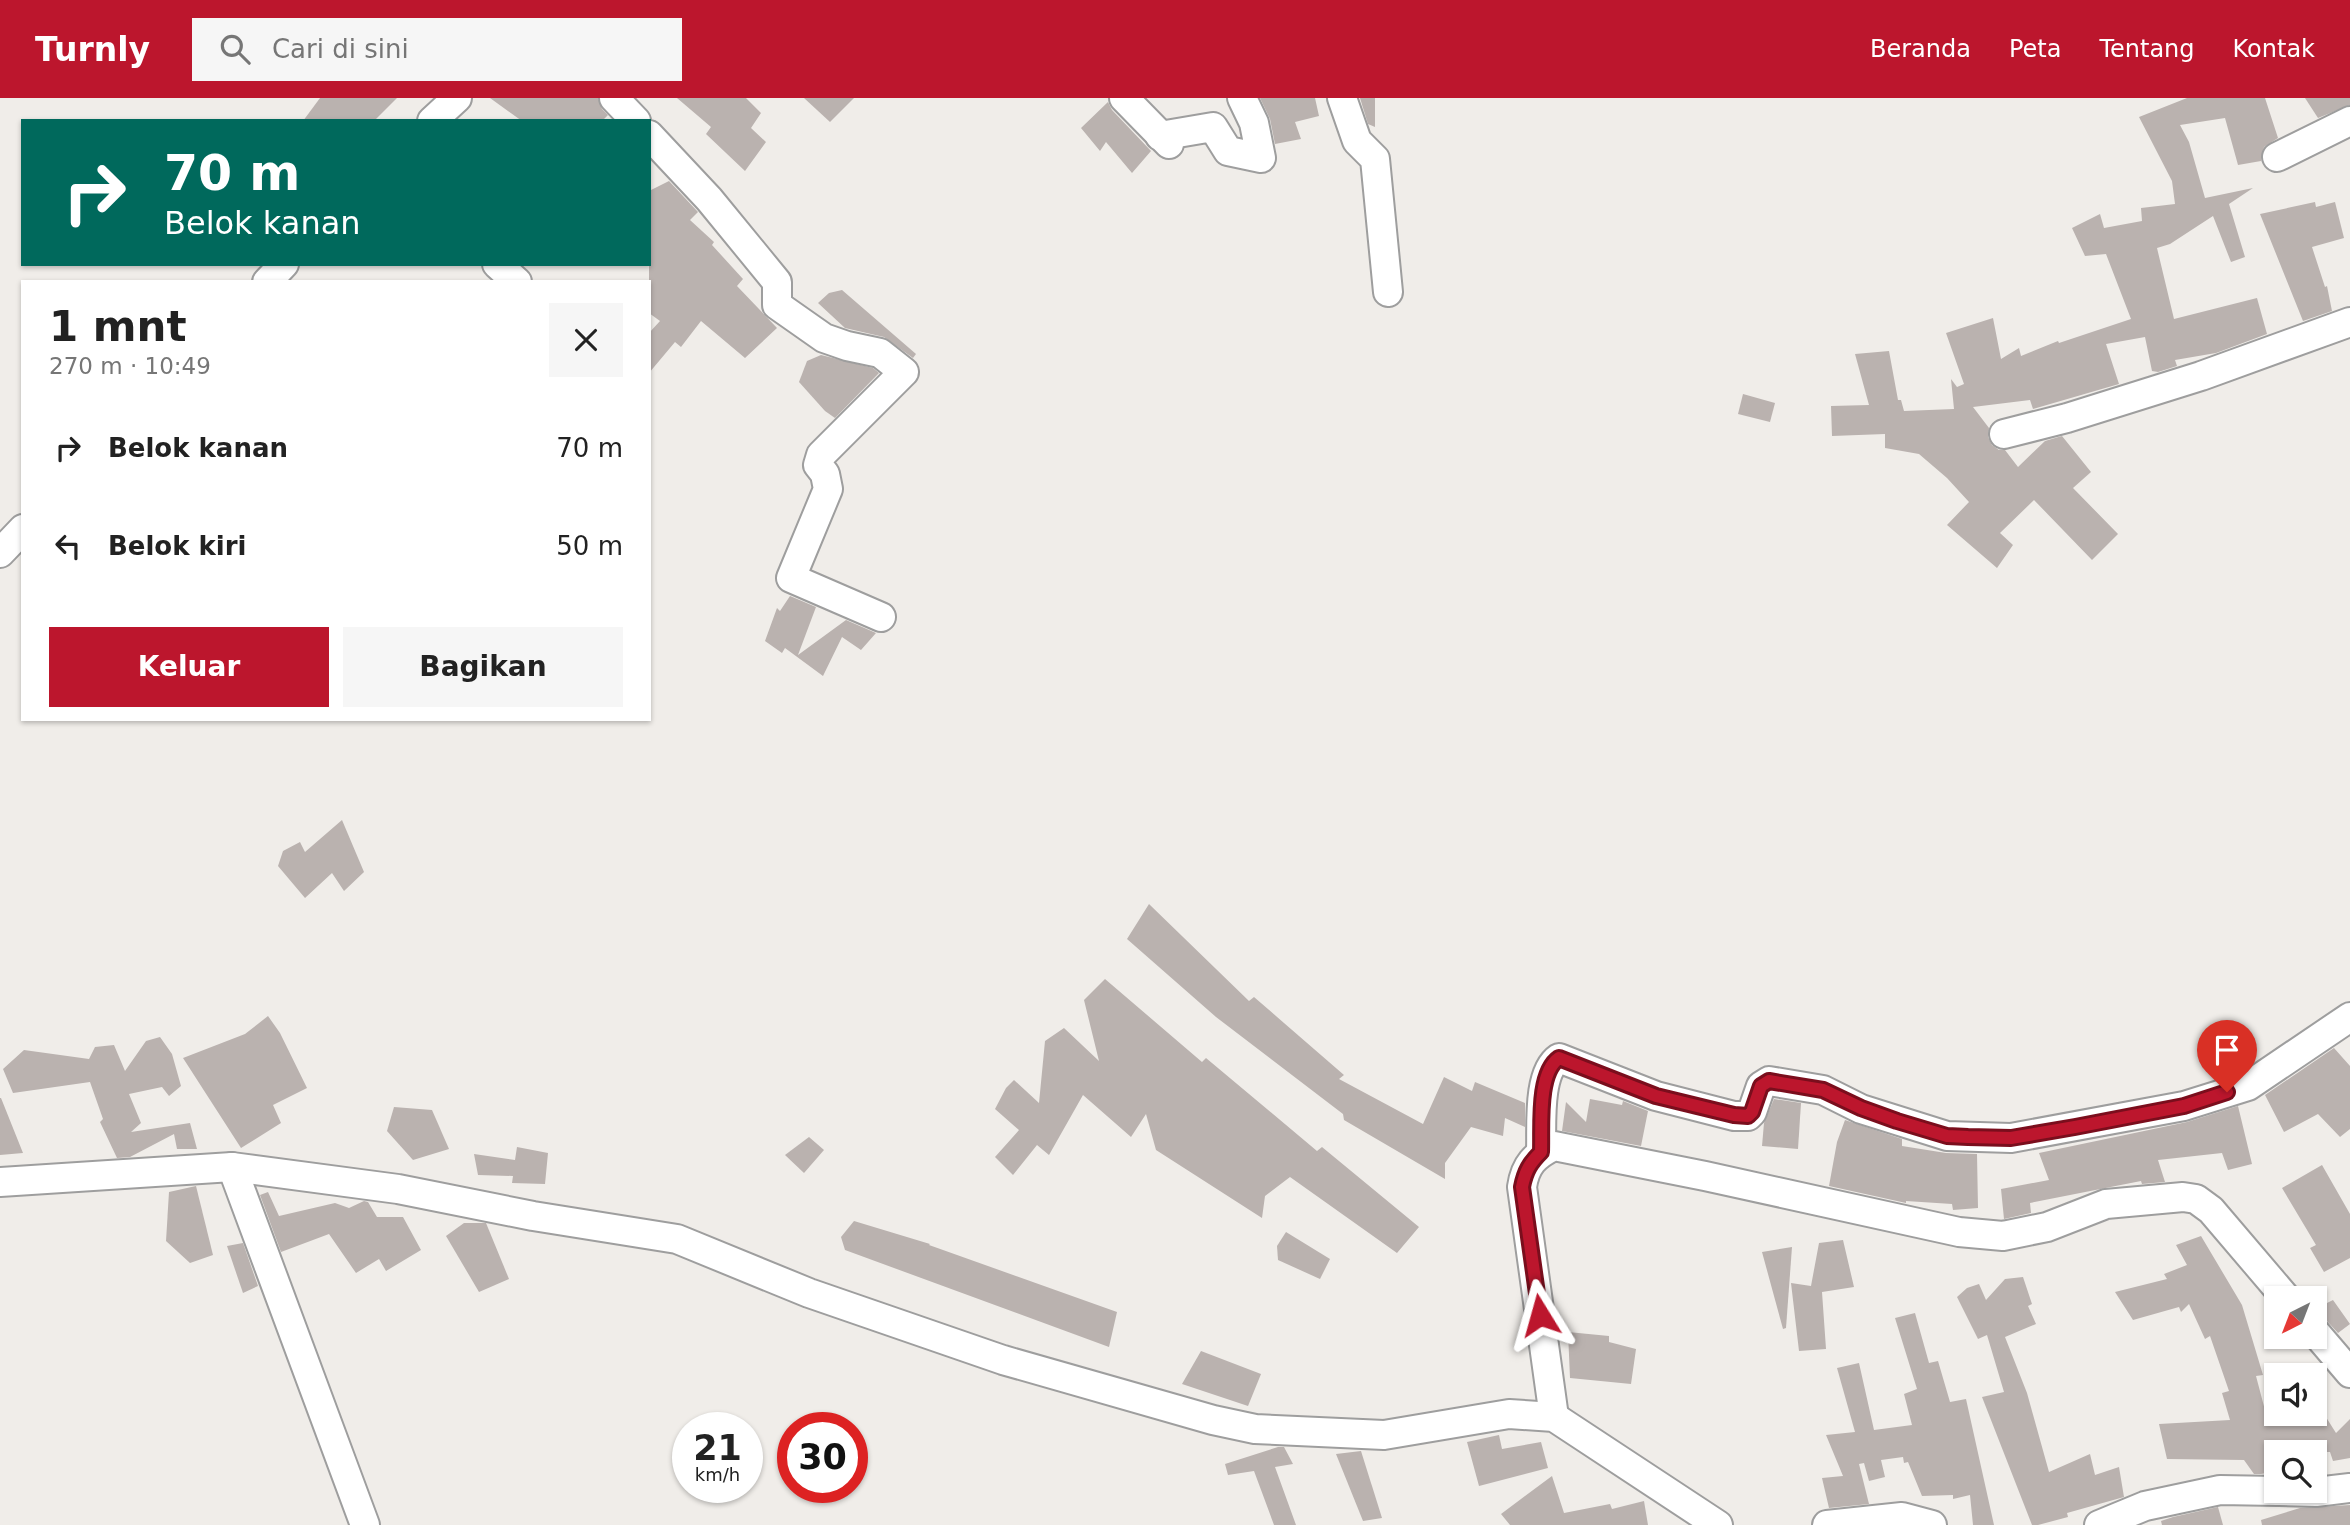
<!DOCTYPE html>
<html lang="id">
<head>
<meta charset="utf-8">
<style>
  :root { --surface:#fff; --page:#f6f6f6; --text:#222; --muted:#767676; --accent:#bc162d }
  body { margin:0; font-family:"DejaVu Sans",sans-serif; background:var(--page); color:var(--text); height:100vh; display:flex; flex-direction:column; font-size:26px; white-space:nowrap }
  * { box-sizing:border-box; margin:0 }
  p { font-size:23px; color:var(--muted) }
  .icon { flex:none; width:38px; height:38px; fill:none; stroke:currentColor; stroke-width:2; stroke-linecap:round; stroke-linejoin:round }
  .map { position:relative; flex:1; overflow:hidden }
  .details { position:absolute; left:21px; top:182px; width:630px; height:441px; display:flex; flex-direction:column; background:var(--surface); border-radius:0px; box-shadow:0 2px 5px #0004 }
  .details>* { flex:none }
  .banner { position:absolute; left:21px; top:21px; width:630px; height:147px; border-radius:0px; box-shadow:0 2px 5px #0004; background:#00695c; color:#fff; overflow:hidden }
  .needle { width:46px; rotate:222deg }
  .controls { position:absolute; left:2264px; top:1188px; display:grid; gap:14px }
  .controls a { display:grid; place-items:center; width:63px; height:63px; border-radius:0px; background:var(--surface); box-shadow:0 2px 5px #0004; font-size:35px }
  .speed { position:absolute; left:672px; top:1314px; display:flex; gap:14px; font-size:35px; font-weight:700; text-align:center }
  .speed>* { display:grid; place-content:center; width:91px; height:91px; border-radius:50%; background:var(--surface); box-shadow:0 2px 5px #0004; line-height:1 }
  .speed small { font-size:18px; font-weight:400 }
  .speed .limit { border:10px solid #d22; background:#fff; color:#111 }
  .pin { position:absolute; display:grid; place-items:center; width:60px; height:60px; color:#fff; margin:-72px -30px; border-radius:50% 50% 50% 0; rotate:-45deg; box-shadow:0 0 7px #0007 }
  .pin .icon { rotate:45deg }
  .me { position:absolute; width:77px; margin:-38px; rotate:352deg; stroke-linejoin:round; filter:drop-shadow(0 0 5px #0008) }
  .turn { display:flex; align-items:center; gap:24px; height:147px; padding:0 28px; font-size:32px }
  .turn .icon { width:91px; height:91px; stroke-width:2.5 }
  .turn b { display:block; font-size:49px; line-height:60px }
  .round { display:grid; place-items:center; flex:none; width:74px; height:74px; border-radius:0px; background:var(--page) }
  .head { display:flex; align-items:center; justify-content:space-between; height:119px; padding:0 28px }
  h1 { font-size:42px; font-weight:700; line-height:52px }
  .primary-button { display:flex; gap:14px; margin-top:auto; padding:14px 28px }
  .primary-button a { flex:1; height:80px; border-radius:0px; background:var(--accent); color:#fff; font-size:28px; font-weight:700; line-height:80px; text-align:center }
  .primary-button a+a { background:var(--page); color:var(--text) }
  ul { padding:0; list-style:none }
  li { display:flex; align-items:center; gap:21px; height:98px; padding:0 28px }
  li div { flex:1 }
  li b { display:block; font-size:26px }
  li em { font-style:normal }
  header { display:flex; align-items:center; gap:42px; box-sizing:border-box; height:98px; padding:0 35px; background:var(--accent); color:#fff }
  header strong { font-size:33px }
  nav { display:flex; gap:38px; margin-inline-start:auto; font-size:24px }
  .search { width:490px; height:63px; background:var(--page); display:flex; align-items:center; gap:18px; box-sizing:border-box; padding:0 24px; border-radius:0px; color:var(--muted); font-size:26px }
  .map>svg:first-child { display:block }
</style>
</head>
<body>
<header>
<strong>Turnly</strong>
<div class="search"><svg class="icon" aria-label="search" viewBox="0 0 24 24"><circle cx="10" cy="10" r="6"/><path d="M15 15l6 6"/></svg>Cari di sini</div>
<nav><a>Beranda</a><a>Peta</a><a>Tentang</a><a>Kontak</a></nav>
</header>
<div class="map">
<svg width="2350" height="1427" viewBox="0 0 2350 1427">
  <rect width="100%" height="100%" fill="#f0ede9"/>
  <!-- building -->
  <g fill="#bab2af">
    <path d="M320 0H397L374 23H303Z"/>
    <path d="M490 0H598L602 11 608 17 602 23H522Z"/>
    <path d="M677 0H746L761 15 751 30 766 44 745 73 706 36 711 29Z"/>
    <path d="M804 0H854L830 24Z"/>
    <path d="M1260 0H1315L1319 18 1295 24 1301 41 1275 46 1270 21Z"/>
    <path d="M1360 0H1375V29L1368 26Z"/>
    <path d="M2187 0H2265L2278 40 2264 49 2261 63 2238 67 2225 20 2180 27 2189 44 2205 100 2253 90 2229 106 2245 159 2231 164 2213 118 2170 146 2157 150 2174 221 2257 200 2267 236 2216 255 2175 262 2177 268 2158 274 2152 273 2145 239 2106 246 2119 286 2033 311 2030 302 1973 309 1989 330 1988 339 1992 347 1999 352H2005L2018 369 2045 343 2062 338 2091 374 2073 390 2118 436 2092 462 2034 402 2000 435 2013 447 1997 470 1947 427 1969 404 1947 380 1919 356 1885 350V336L1832 338 1831 308 1869 307 1855 256 1889 253 1898 302H1901L1904 313 1954 311 1951 281 1957 289 1964 286 1946 235 1993 220 2001 261 2019 250 2021 258 2058 243 2059 245 2131 221 2106 156 2085 158 2072 130 2100 116 2104 130 2142 123 2141 110 2175 106 2172 83 2139 19Z"/>
    <path d="M2305 0H2350V7L2318 20Z"/>
    <path d="M1108 4 1112 12 1151 53 1132 75 1106 44 1100 53 1081 30Z"/>
    <path d="M669 83 698 114 690 122 714 144 712 147 743 181 737 188 777 230 745 260 701 223 681 249 675 244 649 275V235L660 223 649 215V93Z"/>
    <path d="M2315 104 2316 109 2335 104 2344 140 2312 149 2325 189 2327 188 2332 213 2303 223 2260 116Z"/>
    <path d="M842 192 916 256 913 260 884 239 845 230 818 205 829 195Z"/>
    <path d="M821 257 873 270 879 275 835 320 825 313 799 284 807 263Z"/>
    <path d="M1743 296 1775 305 1770 324 1738 316Z"/>
    <path d="M790 498 816 509 798 557 846 522 876 535 861 552 842 539 823 578 785 550 782 555 765 543 777 510 780 513Z"/>
    <path d="M342 722 364 774 344 793 332 775 305 800 278 768 283 753 300 744 305 754Z"/>
    <path d="M1149 806 1249 903 1254 899 1344 977 1339 981 1423 1026 1444 979 1472 993 1475 984 1525 1005V1029L1505 1020 1503 1038 1471 1029 1445 1065V1081L1344 1022 1343 1016 1216 919 1127 841Z"/>
    <path d="M1105 881 1202 964 1206 960 1317 1053 1322 1049 1419 1129 1397 1155 1290 1079 1265 1098 1262 1120 1156 1052 1146 1016 1131 1039 1083 997 1049 1057 1037 1047 1013 1077 995 1059 1019 1032 995 1011 1006 990 1014 982 1039 1005 1045 943 1064 930 1099 963 1084 902Z"/>
    <path d="M268 918 280 935 307 990 273 1007 281 1025 241 1050 183 960 245 936Z"/>
    <path d="M160 939 172 956 181 988 169 998 162 989 129 996 141 1025 131 1034 190 1025 197 1051H177L174 1036 130 1059 117 1060 100 1024 103 1021 90 984 13 995 3 971 24 952 89 961 95 949 114 947 125 973 146 943Z"/>
    <path d="M2334 950 2350 968V1031L2340 1039 2318 1016 2284 1034 2265 997Z"/>
    <path d="M0 1000H1L23 1055 0 1057Z"/>
    <path d="M1590 1001 1622 1007 1623 1003 1648 1013 1641 1048 1562 1033 1566 1004 1586 1024Z"/>
    <path d="M1774 1001 1801 1005 1798 1051 1762 1048 1764 1025Z"/>
    <path d="M2238 1008 2252 1066 2228 1072 2222 1055 2158 1062 2165 1084 2142 1086 2141 1083 2030 1105 2031 1115 2004 1121 2001 1091 2049 1082 2039 1055 2187 1024Z"/>
    <path d="M394 1009 432 1012 449 1051 413 1062 387 1033Z"/>
    <path d="M1845 1022 1902 1041V1048L1946 1055 1977 1056 1978 1110 1953 1112 1952 1106 1906 1103V1105L1829 1088 1837 1044Z"/>
    <path d="M809 1039 824 1052 804 1075 785 1057Z"/>
    <path d="M517 1049 548 1055 545 1086 512 1085 513 1078 478 1077 474 1056 515 1062Z"/>
    <path d="M2322 1067 2350 1116V1160L2324 1174 2310 1150 2316 1147 2282 1090Z"/>
    <path d="M196 1088 213 1157 190 1165 166 1143 169 1094Z"/>
    <path d="M268 1094 279 1118 335 1105 349 1110 364 1103 368 1104 377 1119H403L421 1152 386 1173 379 1161 356 1175 329 1136 281 1154 260 1097Z"/>
    <path d="M854 1123 930 1146 929 1147 1117 1214 1109 1249 845 1152 841 1139Z"/>
    <path d="M464 1125H486L509 1181 479 1194 446 1138Z"/>
    <path d="M1286 1134 1330 1161 1320 1181 1278 1162 1277 1148Z"/>
    <path d="M2201 1138 2242 1207 2263 1277 2256 1278 2266 1316H2324L2336 1335 2350 1321V1360L2333 1363 2330 1354H2277V1373L2261 1376H2254L2244 1362 2167 1361 2159 1326 2230 1322 2222 1295 2229 1293 2210 1238 2205 1241 2189 1206 2181 1214 2179 1209 2133 1222 2115 1194 2167 1181 2164 1176 2187 1167 2176 1147Z"/>
    <path d="M1843 1142 1854 1189 1822 1194 1826 1251 1799 1253 1791 1185 1811 1188 1819 1145Z"/>
    <path d="M243 1145 258 1188 243 1195 227 1148Z"/>
    <path d="M1792 1149 1786 1230 1783 1231 1762 1154Z"/>
    <path d="M2023 1179 2032 1206 2028 1208 2036 1226 2005 1239 2027 1295 2049 1374 2090 1356 2095 1377 2119 1369 2124 1399 2067 1415 2068 1419 2038 1427H2032L1982 1299 2004 1294 1987 1237 1978 1241 1957 1199 1967 1190 1979 1186 1986 1202 2005 1181Z"/>
    <path d="M2333 1202 2350 1226 2338 1235 2327 1223 2315 1218V1211Z"/>
    <path d="M1915 1215 1929 1265 1938 1263 1950 1304 1966 1301 1994 1427H1973L1970 1397 1953 1401V1397L1922 1398 1908 1364 1904 1365 1903 1359 1881 1362 1885 1379 1869 1383 1864 1365 1859 1366 1869 1406 1829 1410 1822 1380 1843 1378 1826 1337 1855 1334 1837 1270 1859 1265 1874 1332 1912 1327 1904 1296 1917 1291 1895 1220Z"/>
    <path d="M1568 1234 1609 1238V1244L1636 1251 1631 1286 1570 1280Z"/>
    <path d="M1201 1253 1261 1276 1248 1308 1182 1286Z"/>
    <path d="M1499 1337 1502 1351 1541 1344 1548 1370 1479 1388 1467 1344Z"/>
    <path d="M1278 1349H1284L1293 1366 1275 1369 1296 1427H1274L1254 1373 1228 1377 1225 1366Z"/>
    <path d="M1361 1353 1382 1420 1363 1423 1336 1356Z"/>
    <path d="M1552 1378 1564 1415 1610 1406 1612 1411 1644 1403 1648 1427H1510L1501 1416Z"/>
    <path d="M2350 1407V1427H2262L2261 1422 2300 1410Z"/>
    <path d="M2218 1409 2223 1427H2162L2161 1423 2173 1419Z"/>
  </g>
  <g fill="none" stroke-linecap="round" stroke-linejoin="round">
    <defs>
      <g id="minor">
        <path d="M614 0 636 23"/>
        <path d="M1124 0 1169 46"/>
        <path d="M1342 0 1357 43 1375 61 1388 194"/>
        <path d="M432 23 457 0"/>
        <path d="M649 37 709 101 777 184V207L824 240 847 248 880 255 904 274 821 357 818 367 825 376 828 391 791 480 881 519"/>
        <path d="M1160 38 1213 29 1228 53 1261 60 1254 25 1242 0"/>
        <path d="M2277 59 2350 23"/>
        <path d="M497 166 517 184"/>
        <path d="M267 184 284 166"/>
        <path d="M2004 336 2067 320 2201 278 2350 224"/>
        <path d="M0 455 23 431"/>
        <path d="M1541 1054C1542 1029 1537 975 1559 960L1656 998 1734 1018H1748L1752 1014 1761 988 1769 983 1823 992 1861 1011 1947 1038 2011 1040 2184 1008 2248 988 2350 919"/>
        <path d="M232 1069 365 1427"/>
        <path d="M0 1084 232 1069 398 1091 533 1118 677 1141 809 1195 1003 1262 1213 1322 1255 1331 1384 1337 1509 1316 1554 1319 1718 1427"/>
        <path d="M2315 1234 2350 1275"/>
        <path d="M1554 1319 1522 1089C1525 1067 1535 1057 1554 1048L1705 1078 1959 1134 2003 1138 2047 1129 2106 1106 2183 1099 2196 1101 2211 1112 2286 1200"/>
        <path d="M2279 1393 2316 1394 2350 1390"/>
        <path d="M1827 1427 1902 1419 1932 1427"/>
        <path d="M2099 1427 2145 1408 2220 1392 2277 1393"/>
      </g>
    </defs>
    <!-- minor casing -->
    <use href="#minor" stroke="#9e9e9e" stroke-width="32"/>
    <!-- minor -->
    <use href="#minor" stroke="#fff" stroke-width="28"/>
  </g>
  <g fill="none" stroke-linecap="round" stroke-linejoin="round">
    <defs>
      <path id="route" d="M1540 1217 1522 1089C1525 1073 1530 1065 1541 1054 1542 1029 1537 975 1559 960L1656 998 1734 1017 1748 1018 1752 1014 1761 988 1769 983 1823 992 1861 1010 1897 1023 1947 1038 1968 1039 2011 1040 2075 1029 2184 1008 2227 994"/>
    </defs>
    <!-- route casing -->
    <use href="#route" stroke="#7a0e1d" stroke-width="18"/>
    <!-- route -->
    <use href="#route" stroke="#bc162d" stroke-width="12"/>
  </g>
</svg>
<div class="controls">
<a><svg class="needle" viewBox="-14 -14 28 28"><path d="M0-13l5 13h-10z" fill="#e53935"/><path d="M0 13l5-13h-10z" fill="#767676"/></svg></a>
<a><svg class="icon" aria-label="sound" viewBox="0 0 24 24"><path d="M4 9h4l5-4v14l-5-4H4zM17 9q2 3 0 6"/></svg></a>
<a><svg class="icon" aria-label="search" viewBox="0 0 24 24"><circle cx="10" cy="10" r="6"/><path d="M15 15l6 6"/></svg></a>
</div>
<div class="speed"><div>21<small>km/h</small></div><div class="limit">30</div></div>
<div class="pin" style="left:2227px;top:994px;background:#d93025"><svg class="icon" aria-label="arrive" viewBox="0 0 24 24"><path d="M6 21V4h12l-3 4 3 4H6"/></svg></div>
<svg class="me" style="left:1540px;top:1217px" viewBox="-20 -20 40 40"><path d="M0-17L14 15 0 8-14 15z" fill="#bc162d" stroke="#fff" stroke-width="4"/></svg>
<div class="banner">
<div class="turn"><svg class="icon" aria-label="right" viewBox="0 0 24 24"><path d="M7 20v-9h11M14 6l5 5-5 5"/></svg><div><b>70 m</b>Belok kanan</div></div>
</div>
<section class="details">
<div class="head"><div><h1>1 mnt</h1><p>270 m · 10:49</p></div><a class="round"><svg class="icon" aria-label="close" viewBox="0 0 24 24"><path d="M6 6l12 12M18 6L6 18"/></svg></a></div>
<ul>
<li><svg class="icon" aria-label="right" viewBox="0 0 24 24"><path d="M7 20v-9h11M14 6l5 5-5 5"/></svg><div><b>Belok kanan</b></div><em>70 m</em></li>
<li><svg class="icon" aria-label="left" viewBox="0 0 24 24"><path d="M17 20v-9H6M10 6l-5 5 5 5"/></svg><div><b>Belok kiri</b></div><em>50 m</em></li>
</ul>
<div class="primary-button"><a>Keluar</a><a>Bagikan</a></div>
</section>
</div>
</body>
</html>
